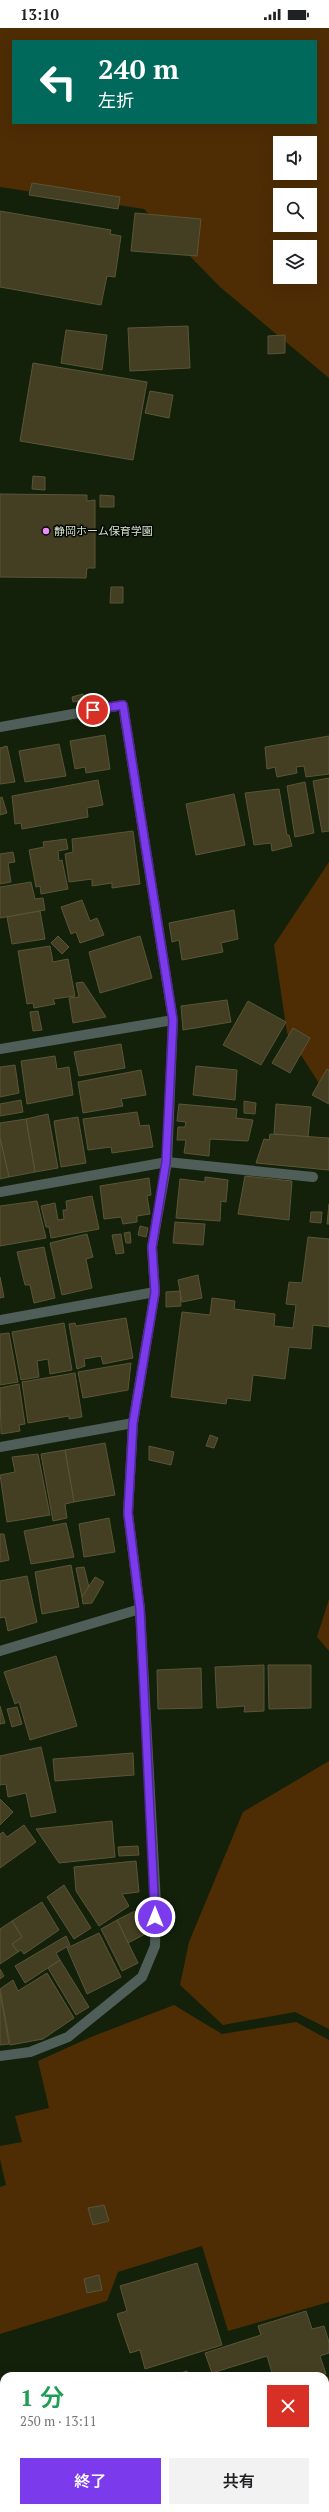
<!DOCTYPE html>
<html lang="ja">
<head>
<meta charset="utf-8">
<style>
  :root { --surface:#fff; --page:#f2f2f2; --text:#202124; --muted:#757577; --accent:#7c3aed }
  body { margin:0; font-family:"PT Serif","Noto Sans JP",serif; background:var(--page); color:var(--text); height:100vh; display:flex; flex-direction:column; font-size:15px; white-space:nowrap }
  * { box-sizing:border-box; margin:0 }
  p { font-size:13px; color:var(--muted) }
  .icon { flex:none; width:22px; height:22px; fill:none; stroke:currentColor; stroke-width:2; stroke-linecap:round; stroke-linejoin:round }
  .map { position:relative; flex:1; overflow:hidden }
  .side { position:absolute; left:0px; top:2344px; width:329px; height:140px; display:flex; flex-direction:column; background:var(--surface); border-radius:12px 12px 0 0; box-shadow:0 4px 16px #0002 }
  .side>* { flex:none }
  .guide { position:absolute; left:12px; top:12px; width:305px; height:84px; border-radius:0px; box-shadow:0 4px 16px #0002; background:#00695c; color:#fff; overflow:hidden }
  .tools { position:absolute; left:273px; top:108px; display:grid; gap:8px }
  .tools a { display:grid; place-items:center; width:44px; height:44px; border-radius:0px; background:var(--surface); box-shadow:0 4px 16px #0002; font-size:20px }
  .pin { position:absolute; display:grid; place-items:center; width:34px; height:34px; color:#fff; margin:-17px; border:2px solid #fff; border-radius:50%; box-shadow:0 1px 4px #0007 }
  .me { position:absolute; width:44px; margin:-22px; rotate:0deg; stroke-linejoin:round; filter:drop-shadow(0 0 3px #0008) }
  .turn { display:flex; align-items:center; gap:14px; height:84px; padding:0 20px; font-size:18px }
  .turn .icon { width:52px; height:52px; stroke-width:2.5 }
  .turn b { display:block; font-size:28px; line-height:34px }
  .round { display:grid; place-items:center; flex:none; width:42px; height:42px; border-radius:0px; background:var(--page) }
  .head { display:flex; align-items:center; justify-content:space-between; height:68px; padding:0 20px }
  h1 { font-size:24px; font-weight:600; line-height:30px; color:#1e9e55 }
  .primary-button { display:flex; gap:8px; margin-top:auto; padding:8px 20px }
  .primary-button a { flex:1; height:46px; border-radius:0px; background:var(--accent); color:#fff; font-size:16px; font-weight:600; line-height:46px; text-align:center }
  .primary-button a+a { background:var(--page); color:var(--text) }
  .status { display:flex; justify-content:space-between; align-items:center; height:28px; padding:0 20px; background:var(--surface); direction:ltr }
  .status svg { height:11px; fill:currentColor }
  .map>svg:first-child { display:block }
</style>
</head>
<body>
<div class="status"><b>13:10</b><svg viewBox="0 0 49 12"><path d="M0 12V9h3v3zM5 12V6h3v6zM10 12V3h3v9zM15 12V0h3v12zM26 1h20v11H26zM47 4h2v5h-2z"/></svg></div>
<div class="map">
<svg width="329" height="2484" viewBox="0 0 329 2484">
  <rect width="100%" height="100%" fill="#13210a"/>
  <!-- green -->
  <g fill="#4e2d04" fill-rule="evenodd">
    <path d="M0 0H329V350L220 259 144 181 0 159ZM13 13H316V95H13ZM280 115H310V145H280ZM280 167H310V197H280ZM280 219H310V249H280Z"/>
    <path d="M329 834V1071L287 1005 274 917Z"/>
    <path d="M329 1571V1623L317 1609Z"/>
    <path d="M329 1733V2001L295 1984 223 1997 180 1957 189 1914 243 1784Z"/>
    <path d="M174 1977 222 2006 296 1994 329 2012V2274L228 2303 202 2218 118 2244 107 2273 0 2306V2159L6 2157 0 2131V2118L22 2114 15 2088 49 2080 38 2033 91 2009Z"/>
    <path d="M329 2349V2484H261L262 2480H325V2354Z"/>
  </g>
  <!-- building -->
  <g fill="#443f22" stroke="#5a5537">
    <path d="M32 155 120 169 118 181 29 167Z"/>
    <path d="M0 183 111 202 110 206 121 208 115 249 107 248 101 277 0 259Z"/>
    <path d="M135 185 201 191 197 228 131 223Z"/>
    <path d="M188 298 190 340 130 343 128 300Z"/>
    <path d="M66 302 107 307 102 342 61 335Z"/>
    <path d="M285 307V325L268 326V308Z"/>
    <path d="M33 335 147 354 133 432 20 413Z"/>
    <path d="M150 363 173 367 169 390 145 385Z"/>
    <path d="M33 448 45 449V462L32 461Z"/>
    <path d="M0 466 87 467V473L95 472V540H87L86 550 0 549Z"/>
    <path d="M100 467 114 468V479H100Z"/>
    <path d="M111 559H123V575H110Z"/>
    <path d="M83 666 84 672 73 674 72 669Z"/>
    <path d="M105 707 110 741 86 745 85 739 75 741 70 713Z"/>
    <path d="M329 708V746L306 749 304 738 296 739 297 745 277 749 275 739 267 741 265 719Z"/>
    <path d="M59 716 66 748 25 754 19 723Z"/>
    <path d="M7 718 15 754 0 756V720Z"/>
    <path d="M329 750V803L322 804 313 753Z"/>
    <path d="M98 752 103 777 87 780 88 789 22 801 21 795 15 796 12 768Z"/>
    <path d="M305 754 314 805 295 809 287 758Z"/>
    <path d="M279 761 287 807H289L292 818 272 823 271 815 254 817 245 765Z"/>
    <path d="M234 766 245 817 196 827 186 776Z"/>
    <path d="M2 769 7 785 0 787V770Z"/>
    <path d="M133 803 140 856 112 860V855L92 858V851L69 854 65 826 73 824 72 811Z"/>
    <path d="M66 811 68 821 58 823 59 833 62 832 68 861 41 866 40 858 36 859 29 822 44 819 43 814Z"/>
    <path d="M13 824 15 834 8 835 11 854 0 856V826Z"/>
    <path d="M31 854 35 871 43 870 45 882 0 890V859Z"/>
    <path d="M82 872 90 893 97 890 104 907 80 915 76 904 71 906 61 879Z"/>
    <path d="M234 882 238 911 221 915 223 924 182 932 179 912 172 914 169 895Z"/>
    <path d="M40 883 45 911 12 916 7 889Z"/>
    <path d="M58 908 69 919 62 926 51 915Z"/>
    <path d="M140 908 152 950 100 965 89 924Z"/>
    <path d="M50 918 53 934 68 931 75 968 53 971 55 976 34 980 33 975 27 976 18 923Z"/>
    <path d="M83 954 106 989 73 995 69 970 79 969 76 955Z"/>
    <path d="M227 972 231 994 183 1002 181 978Z"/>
    <path d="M248 973 286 994 261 1037 223 1017Z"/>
    <path d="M38 983 42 1002 33 1003 30 984Z"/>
    <path d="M293 1000 310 1010 290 1045 272 1035Z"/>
    <path d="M121 1016 125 1040 79 1048 74 1024Z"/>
    <path d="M55 1028 57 1041 69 1039 73 1067 27 1076 21 1033Z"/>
    <path d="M15 1037 19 1065 0 1069V1039Z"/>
    <path d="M196 1038 237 1042 235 1072 193 1067Z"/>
    <path d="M327 1041 329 1042V1076L312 1067Z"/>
    <path d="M141 1042 146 1067 121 1071 123 1078 83 1085 78 1054Z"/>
    <path d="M21 1072 23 1084 0 1088V1076Z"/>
    <path d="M244 1073 256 1075 255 1086 244 1085Z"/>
    <path d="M179 1076 237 1081 236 1090 253 1092 248 1113 210 1111 209 1128 184 1125 186 1112H177L178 1099H185L186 1094 177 1093Z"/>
    <path d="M276 1076 311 1079 308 1109 274 1106Z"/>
    <path d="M137 1084 140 1098 149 1097 153 1119 112 1125 111 1119 88 1122 83 1091Z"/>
    <path d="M48 1086 58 1140 35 1144 26 1091Z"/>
    <path d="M78 1089 86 1135 61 1139 54 1093Z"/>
    <path d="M26 1091 35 1144 9 1149 0 1110V1095Z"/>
    <path d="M270 1106 329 1110V1142L256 1135 264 1111 269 1112Z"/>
    <path d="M0 1110 9 1149 0 1151Z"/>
    <path d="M245 1148 292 1153 289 1192 238 1186Z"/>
    <path d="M205 1149 228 1152 226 1174 221 1173 220 1193 176 1190 180 1151 205 1154Z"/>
    <path d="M149 1150 151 1167 147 1168 150 1186 137 1188V1194L123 1196 121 1189 104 1191 100 1158Z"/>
    <path d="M92 1168 99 1201 51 1210 49 1199H46L41 1178 55 1175 58 1192 64 1191 63 1182H67L66 1173Z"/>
    <path d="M37 1173 46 1210 0 1218V1178Z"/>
    <path d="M329 1176V1196H327Z"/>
    <path d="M311 1184H322L321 1195 310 1194Z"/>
    <path d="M175 1194 205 1196 203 1217 173 1215Z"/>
    <path d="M140 1198 148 1200 146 1209 138 1207Z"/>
    <path d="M130 1204 131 1215H126L124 1205Z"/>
    <path d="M87 1206 93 1229 86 1231 92 1260 62 1267 50 1215Z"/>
    <path d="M121 1206 124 1225 116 1226 112 1207Z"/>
    <path d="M308 1209 329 1211V1299L313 1297 311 1321 289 1319 285 1351 253 1347 250 1373 227 1370 226 1376 171 1369 182 1284 210 1287 212 1270 235 1273 234 1281 275 1286 274 1298 293 1300 296 1277 286 1276 289 1254 302 1255Z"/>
    <path d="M44 1219 55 1270 34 1275 30 1257H25L17 1224Z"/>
    <path d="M198 1247 202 1270 182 1274 178 1252Z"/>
    <path d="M0 1249 4 1269 0 1270Z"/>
    <path d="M180 1263 181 1278 166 1279V1264Z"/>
    <path d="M126 1290 133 1330 103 1336 101 1328 84 1331 85 1338 77 1341 69 1296 75 1295 76 1298Z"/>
    <path d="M64 1295 72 1342 50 1346 48 1331 37 1333 39 1349 21 1352 12 1304Z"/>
    <path d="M9 1305 18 1354 0 1357V1306Z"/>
    <path d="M131 1335 128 1362 83 1370 78 1344Z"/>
    <path d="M75 1345 82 1389 69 1391V1388L28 1395 22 1354Z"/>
    <path d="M19 1356 25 1396 19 1397 20 1403 1 1406 0 1360Z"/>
    <path d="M210 1407 218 1410 214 1420 206 1418Z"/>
    <path d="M105 1415 115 1467 74 1474 65 1422Z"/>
    <path d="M149 1418 174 1424 171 1437 149 1432Z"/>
    <path d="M65 1422 74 1474 65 1476 67 1490 53 1493 41 1426Z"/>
    <path d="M38 1426 50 1487 7 1494 0 1447 15 1444 12 1429Z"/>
    <path d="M109 1490 115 1524 84 1529 79 1496Z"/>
    <path d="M66 1495 74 1529 31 1536 24 1503Z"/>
    <path d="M0 1506H4L9 1532 0 1534Z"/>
    <path d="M71 1537 79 1579 42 1586 35 1544Z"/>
    <path d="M84 1539 89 1559 82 1569 76 1540Z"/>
    <path d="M27 1548 37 1594 8 1603 5 1589 0 1590V1553Z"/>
    <path d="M95 1549 104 1554 92 1575 83 1576 82 1569Z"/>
    <path d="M56 1628 77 1698 30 1712 19 1674 15 1676 4 1644Z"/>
    <path d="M264 1637V1683L244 1684 245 1678 217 1680 215 1639Z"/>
    <path d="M268 1637H311V1680L269 1681Z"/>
    <path d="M201 1640 202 1680 158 1681 157 1642Z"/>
    <path d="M0 1678 5 1695 0 1696Z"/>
    <path d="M17 1679 22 1696 12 1699 7 1681Z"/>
    <path d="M41 1719 56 1784 31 1789 26 1765 8 1769 6 1756 0 1757V1728Z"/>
    <path d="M133 1725 134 1747 55 1753 53 1731Z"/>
    <path d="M0 1771 13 1784 0 1797Z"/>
    <path d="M112 1793 115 1829 59 1835 36 1801Z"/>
    <path d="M24 1797 36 1814 0 1840V1806L3 1804 7 1809Z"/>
    <path d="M138 1818 139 1827 119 1828 118 1819Z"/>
    <path d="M136 1833 139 1864 122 1866 129 1878 99 1898 76 1863 74 1839Z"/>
    <path d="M64 1857 91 1900 74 1911 47 1869Z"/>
    <path d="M42 1874 59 1902 24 1926 21 1922 18 1924 12 1916 22 1909 12 1893Z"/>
    <path d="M135 1883 147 1905 128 1915 117 1892Z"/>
    <path d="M117 1892 138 1935 122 1943 101 1901Z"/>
    <path d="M12 1893 22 1909 12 1916 18 1924 0 1936V1901Z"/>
    <path d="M99 1905 121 1949 87 1966 67 1920Z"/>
    <path d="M66 1908 70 1917 56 1925 60 1932 25 1955 15 1938Z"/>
    <path d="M60 1932 89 1979 76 1987 48 1940Z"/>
    <path d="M0 1941 4 1948 0 1951Z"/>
    <path d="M47 1945 74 1990 43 2011 10 2017 0 1961 13 1952 18 1963Z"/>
    <path d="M0 1964 9 2016 0 2017Z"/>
    <path d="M104 2177 109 2193 93 2197 88 2180Z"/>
    <path d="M197 2235 222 2317 145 2341 140 2322 130 2325 117 2286 127 2283 120 2258Z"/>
    <path d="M99 2247 102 2262 87 2265 84 2251Z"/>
    <path d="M306 2283 312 2301 324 2298 329 2314V2325L320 2328 326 2346 273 2348 267 2328 212 2345 205 2325 261 2307 258 2298Z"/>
    <path d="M187 2343 189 2348H170Z"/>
    <path d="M4 2441V2470L0 2464V2442Z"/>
    <path d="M10 2480H27L13 2484Z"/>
    <path d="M32 2480H62L63 2484H33Z"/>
    <path d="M67 2480H167L168 2484H69Z"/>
    <path d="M201 2480H262L263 2481 254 2484H202Z"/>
  </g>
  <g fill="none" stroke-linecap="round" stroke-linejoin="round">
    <!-- minor -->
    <g stroke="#4f5e58" stroke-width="10">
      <path d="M0 699 123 677 173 992 167 1134 152 1219 155 1264 133 1395 128 1485 140 1581 156 1875 155 1918 142 1949 68 2009 30 2024 0 2028"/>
      <path d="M0 1021 173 992"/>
      <path d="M0 1164 167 1134 313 1149"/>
      <path d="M0 1292 155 1264"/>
      <path d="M0 1419 133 1395"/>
      <path d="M0 1623 140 1581"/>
    </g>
  </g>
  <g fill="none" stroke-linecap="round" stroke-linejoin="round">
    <defs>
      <path id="route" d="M93 682 123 677 173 992 166 1134 152 1219 155 1264 133 1395 128 1485 140 1581 155 1889"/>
    </defs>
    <!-- route casing -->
    <use href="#route" stroke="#51269a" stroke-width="10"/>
    <!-- route -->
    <use href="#route" stroke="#7c3aed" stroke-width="7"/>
  </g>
  <!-- markers -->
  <circle fill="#ea8dfd" stroke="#040902" stroke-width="1.5" cx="46" cy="503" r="4"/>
  <g text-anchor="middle" stroke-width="3" stroke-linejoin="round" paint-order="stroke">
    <!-- poi labels -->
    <g font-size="11" fill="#d9e3d4" stroke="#040902" text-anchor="start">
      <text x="54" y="507">静岡ホーム保育学園</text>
    </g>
  </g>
</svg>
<div class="tools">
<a><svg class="icon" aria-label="sound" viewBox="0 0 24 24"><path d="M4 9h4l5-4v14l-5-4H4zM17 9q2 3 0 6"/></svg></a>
<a><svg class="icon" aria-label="search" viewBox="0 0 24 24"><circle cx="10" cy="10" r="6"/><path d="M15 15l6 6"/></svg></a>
<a><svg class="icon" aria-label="layers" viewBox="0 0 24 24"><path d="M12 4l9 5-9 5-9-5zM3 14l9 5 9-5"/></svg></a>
</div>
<div class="pin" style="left:93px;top:682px;background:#d93025"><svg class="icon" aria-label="arrive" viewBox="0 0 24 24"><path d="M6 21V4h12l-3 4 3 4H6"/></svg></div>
<svg class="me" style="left:155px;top:1889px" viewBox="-20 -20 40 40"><circle r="17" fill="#7c3aed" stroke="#fff" stroke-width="3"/><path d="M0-11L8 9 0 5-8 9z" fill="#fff"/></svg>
<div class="guide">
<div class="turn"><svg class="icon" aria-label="left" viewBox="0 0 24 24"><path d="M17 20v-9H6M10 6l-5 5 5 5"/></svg><div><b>240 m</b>左折</div></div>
</div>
<section class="side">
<div class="head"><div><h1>1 分</h1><p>250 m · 13:11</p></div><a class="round" style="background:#d93025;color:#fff"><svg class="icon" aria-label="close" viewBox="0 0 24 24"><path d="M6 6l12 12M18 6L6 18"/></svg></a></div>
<div class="primary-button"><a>終了</a><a>共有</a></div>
</section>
</div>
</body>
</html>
